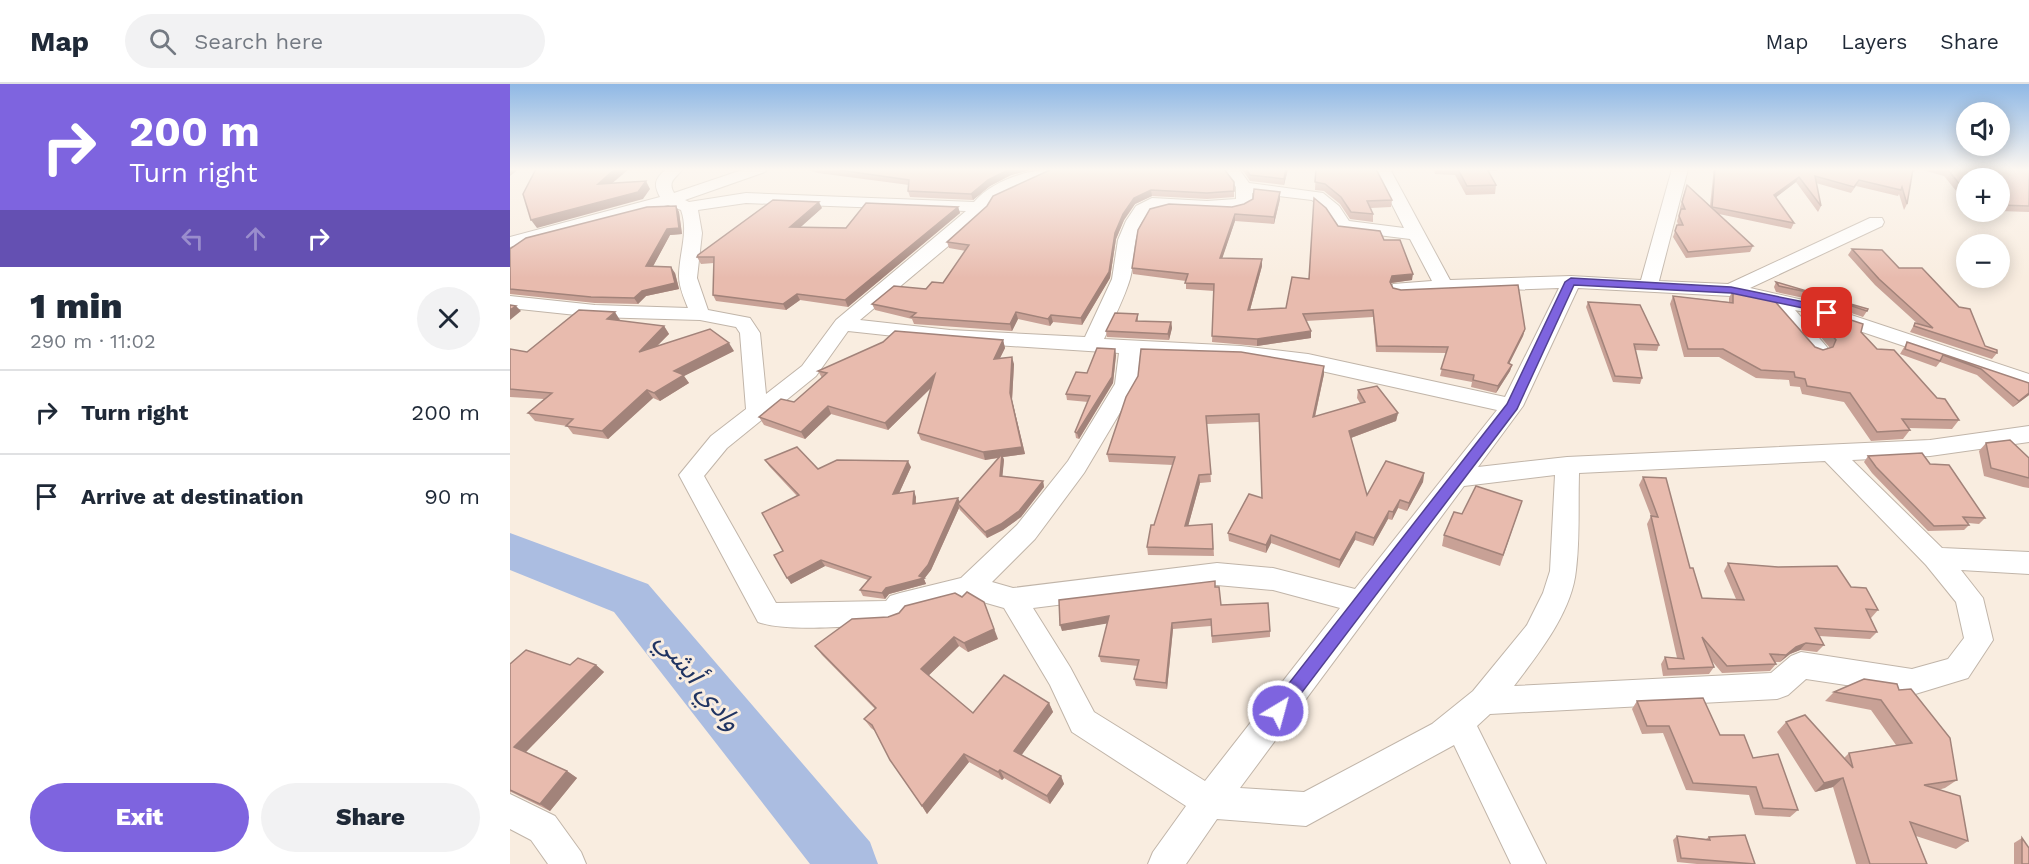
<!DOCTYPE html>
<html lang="en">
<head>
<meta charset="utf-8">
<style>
  :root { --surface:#fff; --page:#f2f2f3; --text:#1f2937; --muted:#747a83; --line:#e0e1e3; --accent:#7e64df }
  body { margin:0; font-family:"Work Sans","Noto Sans Arabic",sans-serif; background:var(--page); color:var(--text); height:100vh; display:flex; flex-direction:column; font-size:22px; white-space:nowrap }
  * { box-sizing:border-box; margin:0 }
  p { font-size:20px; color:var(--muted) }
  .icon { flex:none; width:33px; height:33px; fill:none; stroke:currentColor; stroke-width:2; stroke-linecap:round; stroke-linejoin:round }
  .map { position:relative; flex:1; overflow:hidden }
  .drawer { display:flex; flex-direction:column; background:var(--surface); width:510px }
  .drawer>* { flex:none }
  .guide { background:#7e64df; color:#fff; overflow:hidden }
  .fabs { position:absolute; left:1446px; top:18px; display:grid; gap:12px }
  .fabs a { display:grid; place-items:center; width:54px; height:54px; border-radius:50%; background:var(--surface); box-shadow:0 3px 15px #0003; font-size:30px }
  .pin { position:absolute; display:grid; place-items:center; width:51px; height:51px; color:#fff; margin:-26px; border-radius:12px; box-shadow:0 3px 9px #0006 }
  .me { position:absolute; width:66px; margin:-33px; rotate:37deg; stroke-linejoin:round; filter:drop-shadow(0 0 4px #0008) }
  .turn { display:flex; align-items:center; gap:21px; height:126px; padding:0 30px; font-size:27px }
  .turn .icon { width:78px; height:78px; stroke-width:2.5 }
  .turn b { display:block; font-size:42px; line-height:51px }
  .lanes { display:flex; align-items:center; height:57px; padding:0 30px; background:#0003; justify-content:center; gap:30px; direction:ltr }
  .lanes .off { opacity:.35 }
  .round { display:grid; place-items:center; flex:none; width:63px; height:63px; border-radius:32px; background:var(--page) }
  .overview { display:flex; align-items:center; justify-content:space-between; height:102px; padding:0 30px }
  h1 { font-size:36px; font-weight:800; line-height:45px }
  .primary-button { display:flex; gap:12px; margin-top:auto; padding:12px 30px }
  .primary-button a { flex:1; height:69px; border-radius:36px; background:var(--accent); color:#fff; font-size:24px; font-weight:800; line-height:69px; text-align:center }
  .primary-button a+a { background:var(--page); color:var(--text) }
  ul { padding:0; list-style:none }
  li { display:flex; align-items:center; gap:18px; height:84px; padding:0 30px; border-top:2px solid var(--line) }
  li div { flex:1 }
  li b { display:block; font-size:22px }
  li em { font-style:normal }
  header { display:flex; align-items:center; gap:36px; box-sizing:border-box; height:84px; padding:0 30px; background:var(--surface); border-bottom:2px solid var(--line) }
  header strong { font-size:28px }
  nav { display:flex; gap:33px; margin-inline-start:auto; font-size:21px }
  .search { width:420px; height:54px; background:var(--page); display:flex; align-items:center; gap:15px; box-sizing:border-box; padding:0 21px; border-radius:33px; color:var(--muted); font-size:22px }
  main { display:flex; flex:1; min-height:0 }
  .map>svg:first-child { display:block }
</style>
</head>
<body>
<header>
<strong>Map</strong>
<div class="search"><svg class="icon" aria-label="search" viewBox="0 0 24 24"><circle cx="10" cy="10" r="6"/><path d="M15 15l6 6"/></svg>Search here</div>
<nav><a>Map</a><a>Layers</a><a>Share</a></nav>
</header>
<main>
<section class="drawer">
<div class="guide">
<div class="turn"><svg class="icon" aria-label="right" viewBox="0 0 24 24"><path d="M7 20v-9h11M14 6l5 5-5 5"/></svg><div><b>200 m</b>Turn right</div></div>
<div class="lanes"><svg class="icon off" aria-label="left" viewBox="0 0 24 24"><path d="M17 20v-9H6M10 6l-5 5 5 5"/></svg><svg class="icon off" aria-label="ahead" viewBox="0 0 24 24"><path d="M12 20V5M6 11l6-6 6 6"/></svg><svg class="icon" aria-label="right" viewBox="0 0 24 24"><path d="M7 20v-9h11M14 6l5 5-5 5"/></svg></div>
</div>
<div class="overview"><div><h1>1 min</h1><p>290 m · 11:02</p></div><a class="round"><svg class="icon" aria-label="close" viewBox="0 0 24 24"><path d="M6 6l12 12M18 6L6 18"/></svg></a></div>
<ul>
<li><svg class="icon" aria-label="right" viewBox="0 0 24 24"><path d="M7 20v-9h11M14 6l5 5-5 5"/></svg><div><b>Turn right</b></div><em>200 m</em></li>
<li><svg class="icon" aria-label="arrive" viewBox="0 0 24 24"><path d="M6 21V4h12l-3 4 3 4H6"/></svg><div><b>Arrive at destination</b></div><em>90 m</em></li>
</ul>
<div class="primary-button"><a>Exit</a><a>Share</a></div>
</section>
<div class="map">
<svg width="1519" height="780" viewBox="0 0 1519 780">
  <rect width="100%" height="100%" fill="#f9ede0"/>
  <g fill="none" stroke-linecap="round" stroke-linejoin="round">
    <!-- river -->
    <path fill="#abbde1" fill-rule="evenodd" d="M0 449 138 500 360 758 368 780H300L104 528 0 486Z"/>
    <defs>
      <g id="street">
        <path d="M156 85H173C166 94 157 97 164 109L235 85H258L255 88 175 116 179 118 236 109 464 118C483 96 519 85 547 85L544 88 483 116 477 127 461 143 350 236 440 246 575 253 602 195 608 156 616 137 626 122 642 114 697 117 726 115V103L713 85H729L739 99 813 109 829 122 839 137 894 144 864 85H880L940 196 1061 192 1131 196 1162 85H1178L1149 197 1218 200 1360 134H1372L1374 138 1372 142 1240 204 1302 218 1519 290V304L1290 227 1285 226 1316 262 1319 266 1316 270 1309 272 1302 270 1259 220 1221 212 1068 204 1013 322 968 383 1057 373 1420 356 1519 342V358L1420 372 1342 376 1432 464 1519 468V490L1451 486 1473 514 1483 556 1458 594 1402 611 1296 595 1278 611 1267 615 980 630 967 642 1036 780H1001L944 661 796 742 707 735 676 780H638L643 768 676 722 562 648 540 601 494 524 459 514 399 529 393 536 383 540C348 541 279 549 248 538L169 391 201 352 236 325 230 249 226 243 190 236 85 233 0 224V212L85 221 178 224C174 214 169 203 169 192 169 169 179 148 171 126L158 121 0 163V153L150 113C143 100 145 95 156 85ZM742 109 802 116 817 129 828 146 900 155 922 197 883 200 881 204 883 208 890 210 1049 204 995 313 798 270 731 262 594 255C603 236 614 215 620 195 626 174 621 145 639 129 654 115 728 138 742 119ZM236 119 456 127 326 236 292 282 256 310 250 249 240 234 198 226 187 194 192 149 188 126ZM338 247 440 258 609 269 605 300 558 377 507 441 451 494 390 509 380 512 376 517 266 519 194 392 217 364 306 292ZM630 271 731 274 798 284 987 326 845 505 763 484 707 479 503 504 482 498 525 455 574 389 627 300ZM1315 377 1416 481 1446 518 1454 554 1438 575 1402 585 1291 568 1281 572 1261 589 1004 602C1029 569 1062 528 1066 486 1070 454 1068 421 1069 389ZM1045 391 1040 487 1033 509 1017 541 963 607 922 640 794 708 730 704 954 402ZM707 501 763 506 830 524 695 697 584 628 560 583 523 524Z"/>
        <path d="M0 710 45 732 71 768 76 780H38L21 756 0 745Z"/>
      </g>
    </defs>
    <!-- street casing -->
    <use href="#street" stroke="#c1b5a9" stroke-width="2"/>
    <!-- street -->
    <use href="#street" fill="#fff" fill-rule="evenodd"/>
  </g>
  <!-- wall -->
  <g fill="#c8a196">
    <path d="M295 85H524L501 91 480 102 463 116 400 113 398 107 399 101 308 89Z"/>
    <path d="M542 85 724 98V113L697 115 642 112 625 120 614 136 606 155 600 194 572 241 543 238 540 242 508 235 502 247 404 240 402 235 365 226 362 220 433 199 456 167 439 164 437 158Z"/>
    <path d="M732 85H778L774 101 740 97Z"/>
    <path d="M806 85 882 116 881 123 861 124 863 130V138L840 135 830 120 814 107 805 106Z"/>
    <path d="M901 85H987L986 87H978L986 101 985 110 956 111 945 91 925 90 924 86Z"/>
    <path d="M1203 85H1406L1404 88H1402L1397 120 1394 126 1389 110 1388 112 1346 102 1341 109 1306 99 1311 122 1308 128 1286 98 1266 113 1284 139 1281 145 1209 130 1243 162 1240 168 1176 174 1163 153 1167 141H1168L1167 137 1171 125 1170 124 1175 106 1177 101 1200 122 1203 93Z"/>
    <path d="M1409 85H1519V128L1490 127V94H1456V119L1434 92Z"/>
    <path d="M770 108V115L764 140 725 137 712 174 752 182 740 226 776 224 799 195 828 142 874 156 902 196 881 199 883 204 1015 245 1013 252 999 280 1002 281 1000 287 986 309 961 303 962 298 930 292 936 269 866 268 863 233 796 237 801 254 747 262 702 258 704 207 676 205V197L623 190 622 184 722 123 734 120Z"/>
    <path d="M166 122 169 128 172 150 160 151 143 182 165 189 169 205 136 212 128 220 85 219 0 210V165Z"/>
    <path d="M448 123 450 129 338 223 290 216 276 226 206 217 203 211 204 179 191 180 187 173 312 124 290 143 336 144Z"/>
    <path d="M1342 165 1389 184 1475 262 1487 269 1482 275 1400 248 1405 239 1408 240 1365 201 1338 171Z"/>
    <path d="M1266 198 1357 227 1353 233 1303 216 1266 208 1264 203Z"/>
    <path d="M1223 206 1305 263 1313 266 1320 264 1291 230 1296 221 1351 248 1367 265 1427 314 1449 336 1442 345 1398 344 1400 346 1393 355 1361 357 1334 318 1292 310 1290 303 1280 302 1279 296 1246 294 1209 273H1174L1160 220 1163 212 1219 218V214Z"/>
    <path d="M1078 218 1149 261 1147 267 1125 266 1132 294 1130 300 1103 298 1076 223Z"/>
    <path d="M628 230V237L661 238 662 244 659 256 597 253 596 247Z"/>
    <path d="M110 236 109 237 154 242 159 250 147 262 224 267 174 292 179 299 150 317 143 314 98 355 63 350 57 342 25 337 18 329 34 315 0 313V265L17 268Z"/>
    <path d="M493 256 495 264 490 274 504 280 502 316 515 370 493 373 494 376 492 392 533 397 534 403 511 433 493 446 477 454 450 426 449 424 421 486 414 495 416 500 379 510 375 515 353 512 350 506 358 496 315 482 281 500 273 467 287 412 259 382 255 376 308 385 401 383 389 409 406 413V420L450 418 489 374 475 376 411 356 408 349 421 304 378 346 321 330 295 355 254 341 249 333 284 318 312 294 308 287Z"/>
    <path d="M1397 258 1519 299V311L1503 323 1467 291 1430 278 1426 283 1390 270Z"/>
    <path d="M606 271 603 299 569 355 566 354 565 348 578 318 557 316 556 310 577 289Z"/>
    <path d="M814 282V290L805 333 850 319 847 314 848 306 888 329 886 337 841 354 857 411 914 389 913 398 897 427 888 424 882 436 878 435 863 462 845 456 829 484 761 459 756 469 719 457 718 449 752 414 749 338 697 340 701 398 690 399 678 442 702 440 704 472 638 471 637 463 663 381 599 378 597 370Z"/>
    <path d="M1476 359 1519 374V404L1513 403 1474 392 1469 367Z"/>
    <path d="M1358 372 1420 380 1475 434 1469 440 1458 439 1459 441 1454 446 1418 447 1362 389 1354 378Z"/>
    <path d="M1133 393 1180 484 1192 514 1226 515 1214 487 1218 479 1341 503 1368 526 1361 534 1360 533 1367 548 1360 555 1309 552 1314 561 1307 568 1290 566 1280 570 1270 578H1265L1266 580 1260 587 1212 589 1202 577 1204 583 1199 590 1153 592 1151 580 1155 573 1167 574 1137 440 1141 432 1129 401Z"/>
    <path d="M1012 417 990 482 932 462 934 451 952 430Z"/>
    <path d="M705 503 711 521 760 547V553L702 559 701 542 663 545 657 605 626 602 624 595 628 582 591 578 589 572 597 539 552 547Z"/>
    <path d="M378 533 488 555 458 568 449 562 418 592 463 629 539 619 543 628 511 671 551 692 554 700 540 720 494 694 492 696 459 678 417 730 365 647 361 644 354 635 365 625 312 571 305 562Z"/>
    <path d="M0 580 86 581 94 588 16 668 57 687 67 694 40 727 1 708 0 709Z"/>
    <path d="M1389 606 1447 696 1435 704 1428 706 1458 757 1446 765 1406 752 1417 780H1346L1323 703 1305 708 1267 648 1276 638 1334 674 1339 669 1386 661 1361 626 1315 617 1324 608Z"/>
    <path d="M1127 617 1210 651 1243 674 1288 726 1280 733 1245 731 1239 711 1176 706 1153 649 1132 650 1122 625Z"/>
    <path d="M1167 752 1196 755 1199 753 1245 780H1187L1167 778 1163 756Z"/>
    <path d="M1512 754 1519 780H1504V759Z"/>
  </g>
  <!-- shaded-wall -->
  <g fill="#a2837a">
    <path d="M0 85H9L0 92Z"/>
    <path d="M105 85H119L93 107 88 100Z"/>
    <path d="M500 85H524L501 91 480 102 463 116 461 110 478 96Z"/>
    <path d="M776 85H778L774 101V95Z"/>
    <path d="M1289 93 1286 98 1261 117 1264 111Z"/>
    <path d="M136 97 140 105 133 115 27 144 21 136Z"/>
    <path d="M641 106 642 112 625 120 614 136 606 155 600 194 572 241 571 234 613 130 624 114Z"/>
    <path d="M770 108V115L764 140V133Z"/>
    <path d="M309 118 312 124 283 150 280 143Z"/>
    <path d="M166 122 169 128 172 150 160 151 140 188 136 182Z"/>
    <path d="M448 123 450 129 338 223 335 216Z"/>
    <path d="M725 130V137L710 181V174Z"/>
    <path d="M752 175V182L738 233V226Z"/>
    <path d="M161 183 165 189 169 205 136 212 128 220 124 214Z"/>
    <path d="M903 190 902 196 881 199 879 205 882 192Z"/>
    <path d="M287 210 290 216 276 226 273 220Z"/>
    <path d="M6 222 11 227 0 236V226Z"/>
    <path d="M105 228 110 236 102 243 97 235Z"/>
    <path d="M506 228 508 235 502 247 500 240Z"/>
    <path d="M541 231 543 238 540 242 538 235Z"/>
    <path d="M661 238 662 244 659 256 658 250Z"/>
    <path d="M154 242 159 250 134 275 129 268Z"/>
    <path d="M1015 245 1013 252 996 286 998 279Z"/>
    <path d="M801 247V254L747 262V255Z"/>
    <path d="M493 256 495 264 486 282 484 275Z"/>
    <path d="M219 259 224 267 174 292 179 299 150 317 144 309 164 287Z"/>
    <path d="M605 265 606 271 603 299 569 355 567 349Z"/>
    <path d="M502 273 504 280 502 316 515 370 493 373 494 376 492 397 490 392 492 373 475 376 473 368 500 309Z"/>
    <path d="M1002 281 1000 287 986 309 988 302Z"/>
    <path d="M814 282V290L803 341V333Z"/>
    <path d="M425 290 428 297 378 346 375 339Z"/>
    <path d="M137 306 143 314 98 355 92 347Z"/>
    <path d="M1519 309V311L1503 323 1509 317Z"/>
    <path d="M318 322 321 330 295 355 291 348Z"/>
    <path d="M888 329 886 337 838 355 839 347Z"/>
    <path d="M398 377 401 383 386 416 383 410Z"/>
    <path d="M914 389 913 398 897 427 899 419Z"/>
    <path d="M689 391 690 399 676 450 675 442Z"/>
    <path d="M533 397 534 403 511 433 493 446 477 454 475 448Z"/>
    <path d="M404 407 406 413 405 426 403 420Z"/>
    <path d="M448 414 451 420H448L449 424 421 486 414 495 416 500 379 510 375 515 372 509 376 504 409 492Z"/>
    <path d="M890 416 888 424 882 436 883 428Z"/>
    <path d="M879 427 878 435 863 462 864 454Z"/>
    <path d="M846 448 845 456 829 484 830 476Z"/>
    <path d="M761 451V459L756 469V461Z"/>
    <path d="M311 476 315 482 281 500 277 494Z"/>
    <path d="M474 518 488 555 458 568 454 559Z"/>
    <path d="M599 532 600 539 552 547 550 541Z"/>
    <path d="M662 539 663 545 657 605 656 599Z"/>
    <path d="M444 553 449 562 416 594 411 585Z"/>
    <path d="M1296 559 1290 566 1280 570 1270 578 1276 571 1286 563Z"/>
    <path d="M86 581 94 588 14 670 4 663Z"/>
    <path d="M539 619 543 628 508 676 504 667Z"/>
    <path d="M454 670 459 678 417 730 412 722Z"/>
    <path d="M490 686 494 694 492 696 488 688Z"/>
    <path d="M57 687 67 694 40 727 30 720Z"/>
    <path d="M551 692 554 700 540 720 537 712Z"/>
    <path d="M1333 694 1323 703 1305 708 1314 699Z"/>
  </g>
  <!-- building -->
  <g fill="#e8bbae" stroke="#a2837a" stroke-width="1.5">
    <path d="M26 85H105L88 100 136 97 128 108 21 136 13 110Z"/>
    <path d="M322 85H500L478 96 461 110 398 107 399 96Z"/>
    <path d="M542 85H714L724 98V107L697 109 641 106 624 114 613 130 605 149 599 188 571 234 541 231 538 235 506 228 500 240 401 233 406 229 362 220 384 202 416 205 422 198 433 199 459 161 437 158 477 122 483 112Z"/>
    <path d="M736 85H776L774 95 740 91Z"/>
    <path d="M806 85H866L882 116 857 117 863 130 841 128 831 113 815 100 805 98Z"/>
    <path d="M948 85H977L986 101 957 102Z"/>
    <path d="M1205 85H1403L1397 120 1392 103 1391 106 1349 96 1344 103 1305 92 1311 122 1289 93 1264 111 1284 139 1202 123Z"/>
    <path d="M1434 85H1519V122L1490 121V94H1456V108L1438 86Z"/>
    <path d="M1177 101 1243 162 1178 168 1165 147 1167 141H1173L1169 132 1171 125H1175L1172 118Z"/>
    <path d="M744 105 770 108 764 133 725 130 710 174 752 175 738 226 776 224 782 193 799 195 804 114 816 124 828 142 870 147 874 156H890L903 190 882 192 880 198 883 204 891 206 1008 201 1015 245 998 279 1002 281 988 302 963 296 964 291 931 285 938 263 867 262 863 226 793 230 801 247 747 255 702 252 704 200 675 199 678 190 622 184 628 146 640 125 659 120 722 123 734 120 743 115Z"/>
    <path d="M263 116 309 118 280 143 336 144 356 119 448 123 335 216 287 210 273 220 203 211 204 173H187L188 171Z"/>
    <path d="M166 122 169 144 157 145 136 182 161 183 165 199 132 207 124 214 81 213 0 205V165L16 154 137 123Z"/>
    <path d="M1342 165 1372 166 1389 184H1412L1449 223 1460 225 1475 262 1487 266V269L1404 242 1405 239 1423 244 1369 195Z"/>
    <path d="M1266 198 1344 221 1358 225 1357 227 1306 210 1269 202Z"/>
    <path d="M1223 206 1262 214 1305 263 1313 266 1323 263 1326 256 1296 221 1353 240 1351 248 1367 265 1384 266 1427 314 1435 315 1449 336 1392 335 1400 346 1367 348 1340 309 1297 302 1295 295 1285 293 1284 288 1251 286 1213 265H1178L1163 212 1223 219Z"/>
    <path d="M1078 218 1130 221 1149 261 1124 260 1132 294 1105 292Z"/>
    <path d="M0 221 6 222 0 226Z"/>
    <path d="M69 226 105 228 97 235 154 242 129 268 200 245 219 259 164 287 174 291 144 309 137 306 92 347 56 342 63 335 18 329 42 309 0 305V265L17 268Z"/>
    <path d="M605 229 628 230 626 237 661 238 658 250 596 247Z"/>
    <path d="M385 247 493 256 484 275 502 273 500 309 512 363 473 368 408 349 425 290 375 339 318 322 291 348 249 333 271 315 284 318 317 289 308 287 373 258Z"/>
    <path d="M1397 258 1519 299V309L1509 317 1471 285 1433 271 1430 277 1395 265Z"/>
    <path d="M587 264 605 265 602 293 567 349 565 348 580 312 556 310 566 288 577 289Z"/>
    <path d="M631 265 731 268 814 282 803 333 855 318 848 306 867 302 888 329 839 347 857 411 876 377 914 389 899 419 890 416 883 428 879 427 864 454 846 448 830 476 761 451 756 461 718 449 739 410 752 414 749 330 696 332 701 390 689 391 675 442 702 440 703 465 637 463 641 441H644L665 373 597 370 616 313 628 292Z"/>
    <path d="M1500 356 1519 374V394L1481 384 1476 359Z"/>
    <path d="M287 363 308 385 327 376 398 377 383 410 404 407 403 420 448 414 418 481 409 492 414 494 376 504 372 509 350 506 361 493 311 476 277 494 264 471 273 467 252 429 289 411 255 376Z"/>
    <path d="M1412 369 1420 380 1439 381 1475 434 1453 433 1459 441 1424 442 1366 383 1358 372Z"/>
    <path d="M492 370 490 392 533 397 509 427 491 440 475 448 448 420Z"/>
    <path d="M1133 393 1156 394 1180 484H1183L1192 514 1234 516 1218 479 1268 483 1327 482 1341 503 1356 504 1368 526 1356 525 1367 548 1305 544 1314 561 1296 559 1286 563 1276 571 1260 570 1266 580 1217 582 1192 553 1204 583 1158 585 1155 573 1174 575 1141 432 1148 433Z"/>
    <path d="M966 402 1012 417 993 471 934 451 944 428 952 430Z"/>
    <path d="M705 497V503H709L711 521 758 519 760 547 702 552 701 535 662 539 656 599 624 595 629 576 589 572 599 532 550 541 549 516Z"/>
    <path d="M457 508 474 518 484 545 454 559 444 553 411 585 463 629 494 591 539 619 504 667 551 692 537 712 490 686 488 688 454 670 412 722 380 676 362 641 354 635 366 624 305 562 342 535 378 533 389 529 395 522 445 509 452 513Z"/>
    <path d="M16 566 60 581 68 574 86 581 4 663 57 687 30 720 0 706V580Z"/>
    <path d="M1354 595 1387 600 1389 606 1401 605 1440 654 1447 696 1414 701 1450 712 1458 757 1400 738 1417 780H1360L1333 694 1314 699 1276 638 1295 631 1343 684 1339 669 1402 659 1371 616 1324 608Z"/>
    <path d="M1193 614 1210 651H1234L1243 674 1268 670 1288 726 1253 724 1246 703 1183 699 1159 642H1137L1127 617Z"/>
    <path d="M1235 751 1245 780 1171 774 1167 752 1200 756 1199 753Z"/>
    <path d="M1512 754 1519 764V780H1512Z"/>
  </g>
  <!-- sky -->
  <linearGradient id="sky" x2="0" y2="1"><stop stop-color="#8fb8e5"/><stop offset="0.44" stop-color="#fcf7f1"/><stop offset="1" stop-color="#fcf7f1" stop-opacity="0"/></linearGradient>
  <rect width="1519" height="194" fill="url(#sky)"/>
  <!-- route -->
  <path fill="#7e64df" stroke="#524191" stroke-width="1.5" d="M1061 194 1221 203 1299 219 1323 229 1317 232 1293 224 1221 209 1064 201 1007 325 774 632 768 635 762 632 760 627 762 621 997 320 1055 198Z"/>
  <g text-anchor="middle" stroke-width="6" stroke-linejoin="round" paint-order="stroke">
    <!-- near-water labels -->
    <g font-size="27" font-style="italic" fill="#203462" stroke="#f9ede0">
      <text transform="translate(189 597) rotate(51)" y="9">وادي أبشي</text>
    </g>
  </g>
</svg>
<div class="fabs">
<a><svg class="icon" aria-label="sound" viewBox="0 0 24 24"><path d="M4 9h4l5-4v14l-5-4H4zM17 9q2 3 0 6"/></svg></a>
<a>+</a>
<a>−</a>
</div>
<div class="pin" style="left:1317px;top:229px;background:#d93025"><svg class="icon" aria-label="arrive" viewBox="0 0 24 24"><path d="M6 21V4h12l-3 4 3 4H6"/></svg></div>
<svg class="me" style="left:768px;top:627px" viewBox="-20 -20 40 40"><circle r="17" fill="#7e64df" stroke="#fff" stroke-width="3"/><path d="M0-11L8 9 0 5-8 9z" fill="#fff"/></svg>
</div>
</main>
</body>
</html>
